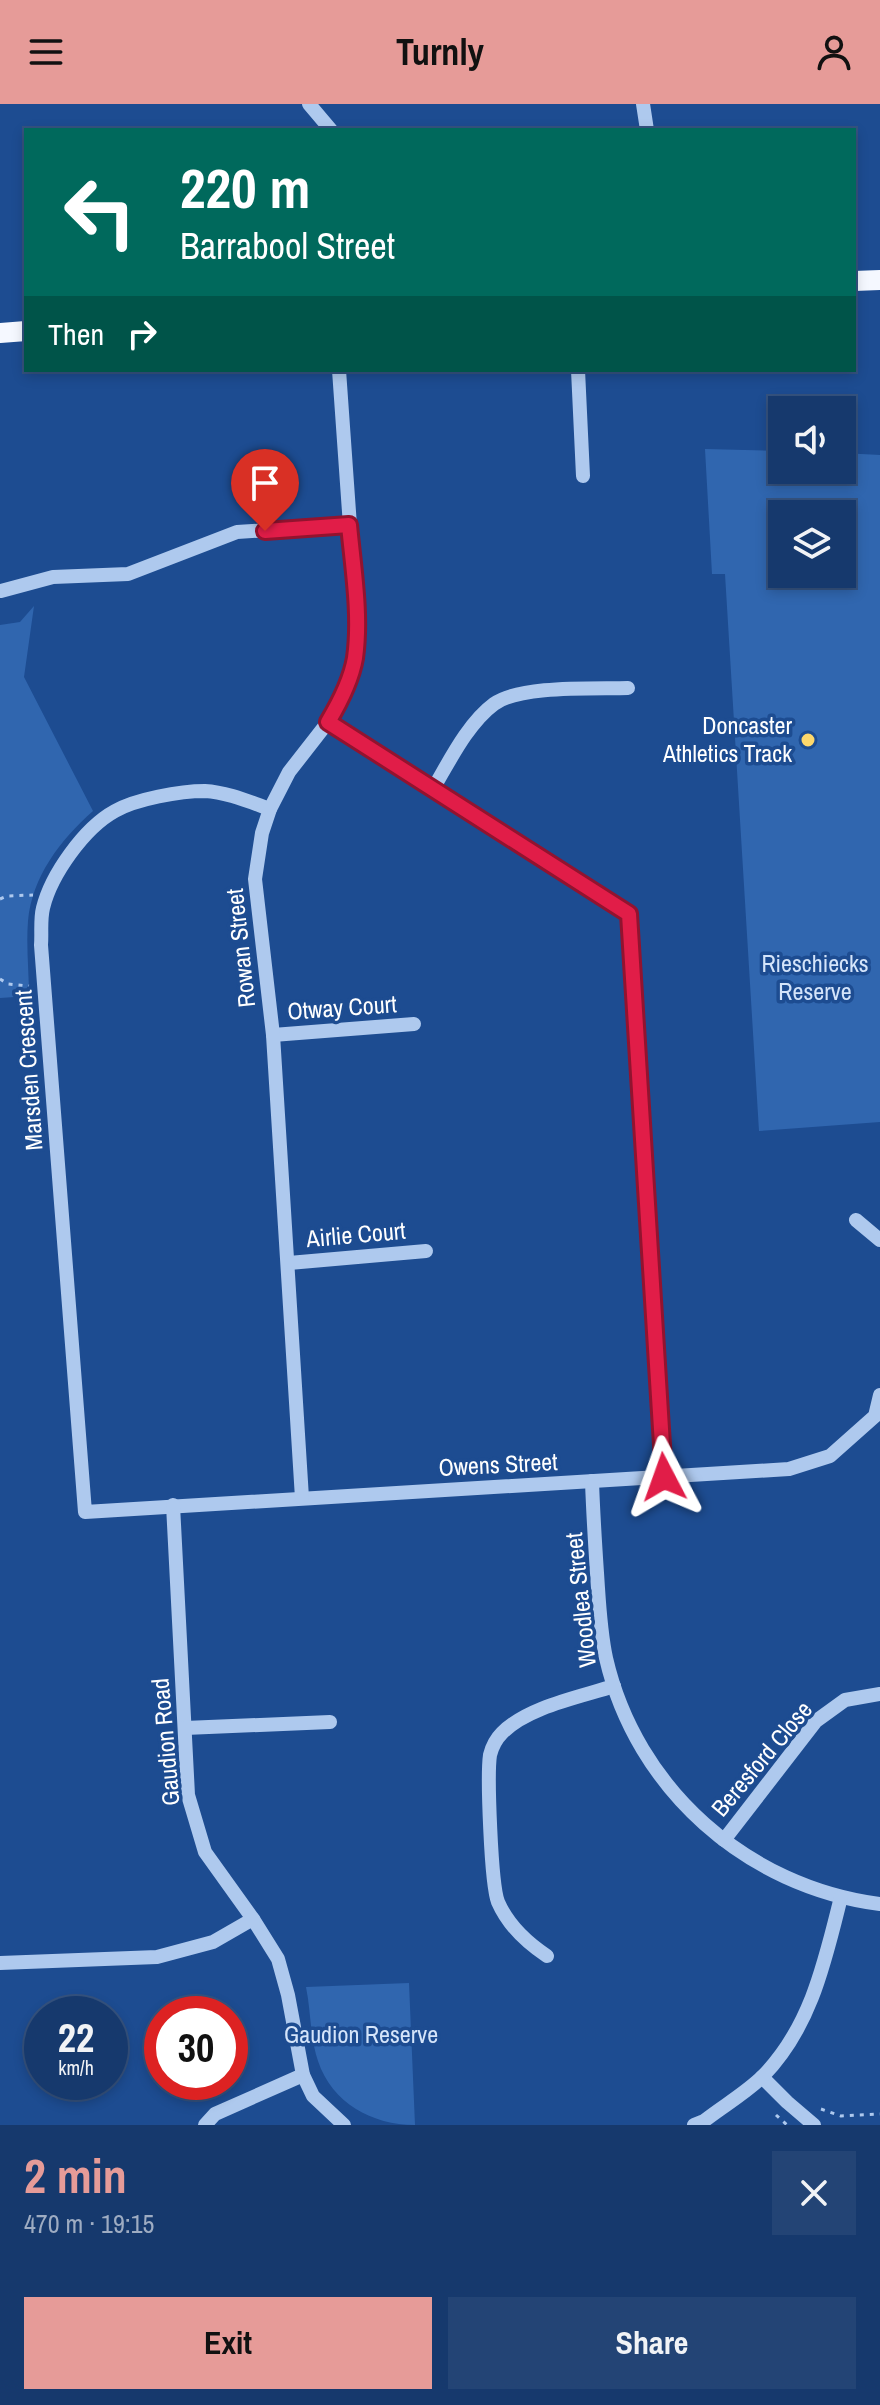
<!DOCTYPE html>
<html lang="en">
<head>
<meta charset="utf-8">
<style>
  :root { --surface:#16396d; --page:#234475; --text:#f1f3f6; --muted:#9eacc2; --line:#355380; --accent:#e69b98 }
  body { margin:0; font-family:"Archivo Narrow",sans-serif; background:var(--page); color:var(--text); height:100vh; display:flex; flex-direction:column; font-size:30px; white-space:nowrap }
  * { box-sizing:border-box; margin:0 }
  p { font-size:26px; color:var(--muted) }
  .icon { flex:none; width:44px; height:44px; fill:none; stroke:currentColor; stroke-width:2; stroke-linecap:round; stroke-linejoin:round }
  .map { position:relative; height:2021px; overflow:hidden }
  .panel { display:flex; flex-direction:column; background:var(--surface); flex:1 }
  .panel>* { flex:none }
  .top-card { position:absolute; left:24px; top:24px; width:832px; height:244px; border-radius:0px; box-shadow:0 4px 12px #0003,0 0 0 2px var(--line); background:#00695c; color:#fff; overflow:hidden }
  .buttons { position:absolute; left:768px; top:292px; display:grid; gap:16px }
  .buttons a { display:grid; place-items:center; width:88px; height:88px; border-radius:0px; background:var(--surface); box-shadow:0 4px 12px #0003,0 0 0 2px var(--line); font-size:40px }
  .speed { position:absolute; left:24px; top:1892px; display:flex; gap:16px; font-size:40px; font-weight:700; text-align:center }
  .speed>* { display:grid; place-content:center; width:104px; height:104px; border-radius:50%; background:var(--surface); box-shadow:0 4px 12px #0003,0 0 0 2px var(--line); line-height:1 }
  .speed small { font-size:20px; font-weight:400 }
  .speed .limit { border:12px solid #d22; background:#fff; color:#111 }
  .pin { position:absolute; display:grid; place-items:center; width:68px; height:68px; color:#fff; margin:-82px -34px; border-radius:50% 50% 50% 0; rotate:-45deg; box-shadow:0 0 8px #0007 }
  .pin .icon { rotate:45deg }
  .me { position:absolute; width:88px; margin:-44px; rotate:356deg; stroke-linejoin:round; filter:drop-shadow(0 0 6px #0008) }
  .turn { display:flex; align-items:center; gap:28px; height:168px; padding:0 24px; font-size:36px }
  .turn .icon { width:104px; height:104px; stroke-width:2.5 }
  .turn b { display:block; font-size:56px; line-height:68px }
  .then { display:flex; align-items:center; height:76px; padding:0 24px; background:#0003; gap:16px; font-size:30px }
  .round { display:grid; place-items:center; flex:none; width:84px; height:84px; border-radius:0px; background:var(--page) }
  .head { display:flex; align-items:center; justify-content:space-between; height:136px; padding:0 24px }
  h1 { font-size:48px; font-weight:700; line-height:60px; color:var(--accent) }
  .button { display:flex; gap:16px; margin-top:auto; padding:16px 24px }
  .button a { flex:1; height:92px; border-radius:0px; background:var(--accent); color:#111; font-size:32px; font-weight:700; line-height:92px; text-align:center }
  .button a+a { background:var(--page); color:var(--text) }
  header { display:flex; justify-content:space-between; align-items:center; height:104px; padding:0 24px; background:var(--accent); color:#111; font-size:36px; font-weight:700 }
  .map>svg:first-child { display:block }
</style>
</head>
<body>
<header><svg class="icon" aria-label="menu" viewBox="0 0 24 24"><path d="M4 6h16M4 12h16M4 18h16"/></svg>Turnly<svg class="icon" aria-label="person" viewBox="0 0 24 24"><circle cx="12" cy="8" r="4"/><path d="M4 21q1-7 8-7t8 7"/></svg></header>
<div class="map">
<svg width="880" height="2021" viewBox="0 0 880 2021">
  <rect width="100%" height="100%" fill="#1d4c91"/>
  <!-- green -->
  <g fill="#3066af" fill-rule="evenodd">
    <path d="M705 345 782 347V366H842V349L880 351V1018L759 1027 725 470H712ZM782 410H842V470H782Z"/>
    <path d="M34 502 24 573 93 707C60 736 32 773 28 817 26 842 29 868 29 892L0 894V521L20 518Z"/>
    <path d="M409 1879 415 2021C372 2021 332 1999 318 1957 310 1934 311 1907 306 1883Z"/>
  </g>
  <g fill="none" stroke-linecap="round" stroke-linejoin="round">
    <!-- path -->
    <g stroke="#aec9ee" stroke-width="3" stroke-dasharray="4 6" stroke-linecap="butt">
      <path d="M0 795 7 792 33 791"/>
      <path d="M0 875 8 880 29 882"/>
      <path d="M821 2005 841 2012 880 2010"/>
      <path d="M776 2011 787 2021"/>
    </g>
    <!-- minor -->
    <g stroke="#aec9ee" stroke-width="14">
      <path d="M309 0 331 26"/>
      <path d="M643 0 647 26"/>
      <path d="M578 266 583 372"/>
      <path d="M1 487 53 473 128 470 237 428 349 421"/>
      <path d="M328 618 629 810 664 1373"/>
      <path d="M433 685C449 658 468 619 494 600 520 581 595 585 628 584"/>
      <path d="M270 705C250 698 226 688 205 687 180 687 136 695 115 707 84 724 51 771 43 804 40 816 42 830 41 841L85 1408 789 1365 830 1352 875 1312 880 1291"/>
      <path d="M273 931 414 920"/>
      <path d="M856 1116 880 1136"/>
      <path d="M289 1159 426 1147"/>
      <path d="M592 1377C593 1408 595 1439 597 1469 599 1498 600 1526 606 1554 636 1685 747 1783 880 1800"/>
      <path d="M302 1394 273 931 255 775 262 729 270 705 289 668 328 618 345 588 355 555 356 507 339 266"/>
      <path d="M173 1401 188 1691 205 1748 253 1815 278 1855 288 1891 303 1971 313 1992 344 2021"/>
      <path d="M185 1624 330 1618"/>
      <path d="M724 1736 816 1617 845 1596 880 1590"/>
      <path d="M547 1852C526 1838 508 1821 498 1798 491 1780 487 1671 490 1651 492 1643 496 1635 502 1629 527 1603 580 1593 614 1582"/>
      <path d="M0 1859 157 1853 213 1838 253 1815"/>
      <path d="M762 1973 787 1998 814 2021"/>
      <path d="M205 2021 215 2010 303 1971"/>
      <path d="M694 2021 704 2017C723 2002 746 1989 763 1972 811 1923 825 1857 841 1793"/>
    </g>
    <!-- major -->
    <g stroke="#f5f8ff" stroke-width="20">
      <path d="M854 177 880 176"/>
      <path d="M0 229 26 227"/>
    </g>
  </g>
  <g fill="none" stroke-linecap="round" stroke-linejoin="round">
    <defs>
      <path id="route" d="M265 427 349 421C353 464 361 511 355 554 351 577 340 598 328 618L629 810 664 1373"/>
    </defs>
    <!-- route casing -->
    <use href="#route" stroke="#92132f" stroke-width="20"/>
    <!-- route -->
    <use href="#route" stroke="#e11d48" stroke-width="14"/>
  </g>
  <!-- markers -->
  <circle fill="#fdd86c" stroke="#1d4c91" stroke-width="3" cx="808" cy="636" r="8"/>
  <g text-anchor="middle" stroke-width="7" stroke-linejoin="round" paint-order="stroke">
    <!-- poi labels -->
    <g font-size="24" fill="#fff" stroke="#1d4c91" text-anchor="end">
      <text x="792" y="630">Doncaster<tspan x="792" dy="28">Athletics Track</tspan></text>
    </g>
    <!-- street labels -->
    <g font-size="24" fill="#fff" stroke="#1d4c91">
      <text transform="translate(241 844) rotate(-96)" y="8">Rowan Street</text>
      <text transform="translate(342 904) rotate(-4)" y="8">Otway Court</text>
      <text transform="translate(29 966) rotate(-94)" y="8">Marsden Crescent</text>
      <text transform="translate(356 1131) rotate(-5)" y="8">Airlie Court</text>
      <text transform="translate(498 1361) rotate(-3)" y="8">Owens Street</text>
      <text transform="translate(581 1496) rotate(-96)" y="8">Woodlea Street</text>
      <text transform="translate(166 1638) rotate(-95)" y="8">Gaudion Road</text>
      <text transform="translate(762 1655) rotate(-50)" y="8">Beresford Close</text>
    </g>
    <!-- park labels -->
    <g font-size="24" fill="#d4e4fa" stroke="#1d4c91">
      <text x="815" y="868">Rieschiecks<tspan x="815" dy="28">Reserve</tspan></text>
      <text x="361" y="1939">Gaudion Reserve</text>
    </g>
  </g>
</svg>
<div class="buttons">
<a><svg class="icon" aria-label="sound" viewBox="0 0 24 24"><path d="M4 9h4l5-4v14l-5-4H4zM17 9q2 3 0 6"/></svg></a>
<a><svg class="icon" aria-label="layers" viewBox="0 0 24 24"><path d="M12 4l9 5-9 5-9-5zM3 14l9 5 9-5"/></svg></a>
</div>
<div class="speed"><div>22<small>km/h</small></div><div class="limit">30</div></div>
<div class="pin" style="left:265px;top:427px;background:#d93025"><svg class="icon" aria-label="arrive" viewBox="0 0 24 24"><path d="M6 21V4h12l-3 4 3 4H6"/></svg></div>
<svg class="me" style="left:664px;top:1373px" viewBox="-20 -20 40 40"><path d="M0-17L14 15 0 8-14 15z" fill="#e11d48" stroke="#fff" stroke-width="4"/></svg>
<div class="top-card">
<div class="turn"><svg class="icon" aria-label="left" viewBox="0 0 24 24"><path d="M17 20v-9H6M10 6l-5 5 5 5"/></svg><div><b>220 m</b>Barrabool Street</div></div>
<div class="then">Then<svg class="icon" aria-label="right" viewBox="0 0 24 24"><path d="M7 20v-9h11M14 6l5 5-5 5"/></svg></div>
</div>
</div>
<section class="panel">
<div class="head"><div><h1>2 min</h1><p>470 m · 19:15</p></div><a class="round"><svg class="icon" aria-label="close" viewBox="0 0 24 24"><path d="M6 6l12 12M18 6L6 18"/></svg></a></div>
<div class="button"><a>Exit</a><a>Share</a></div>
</section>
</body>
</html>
